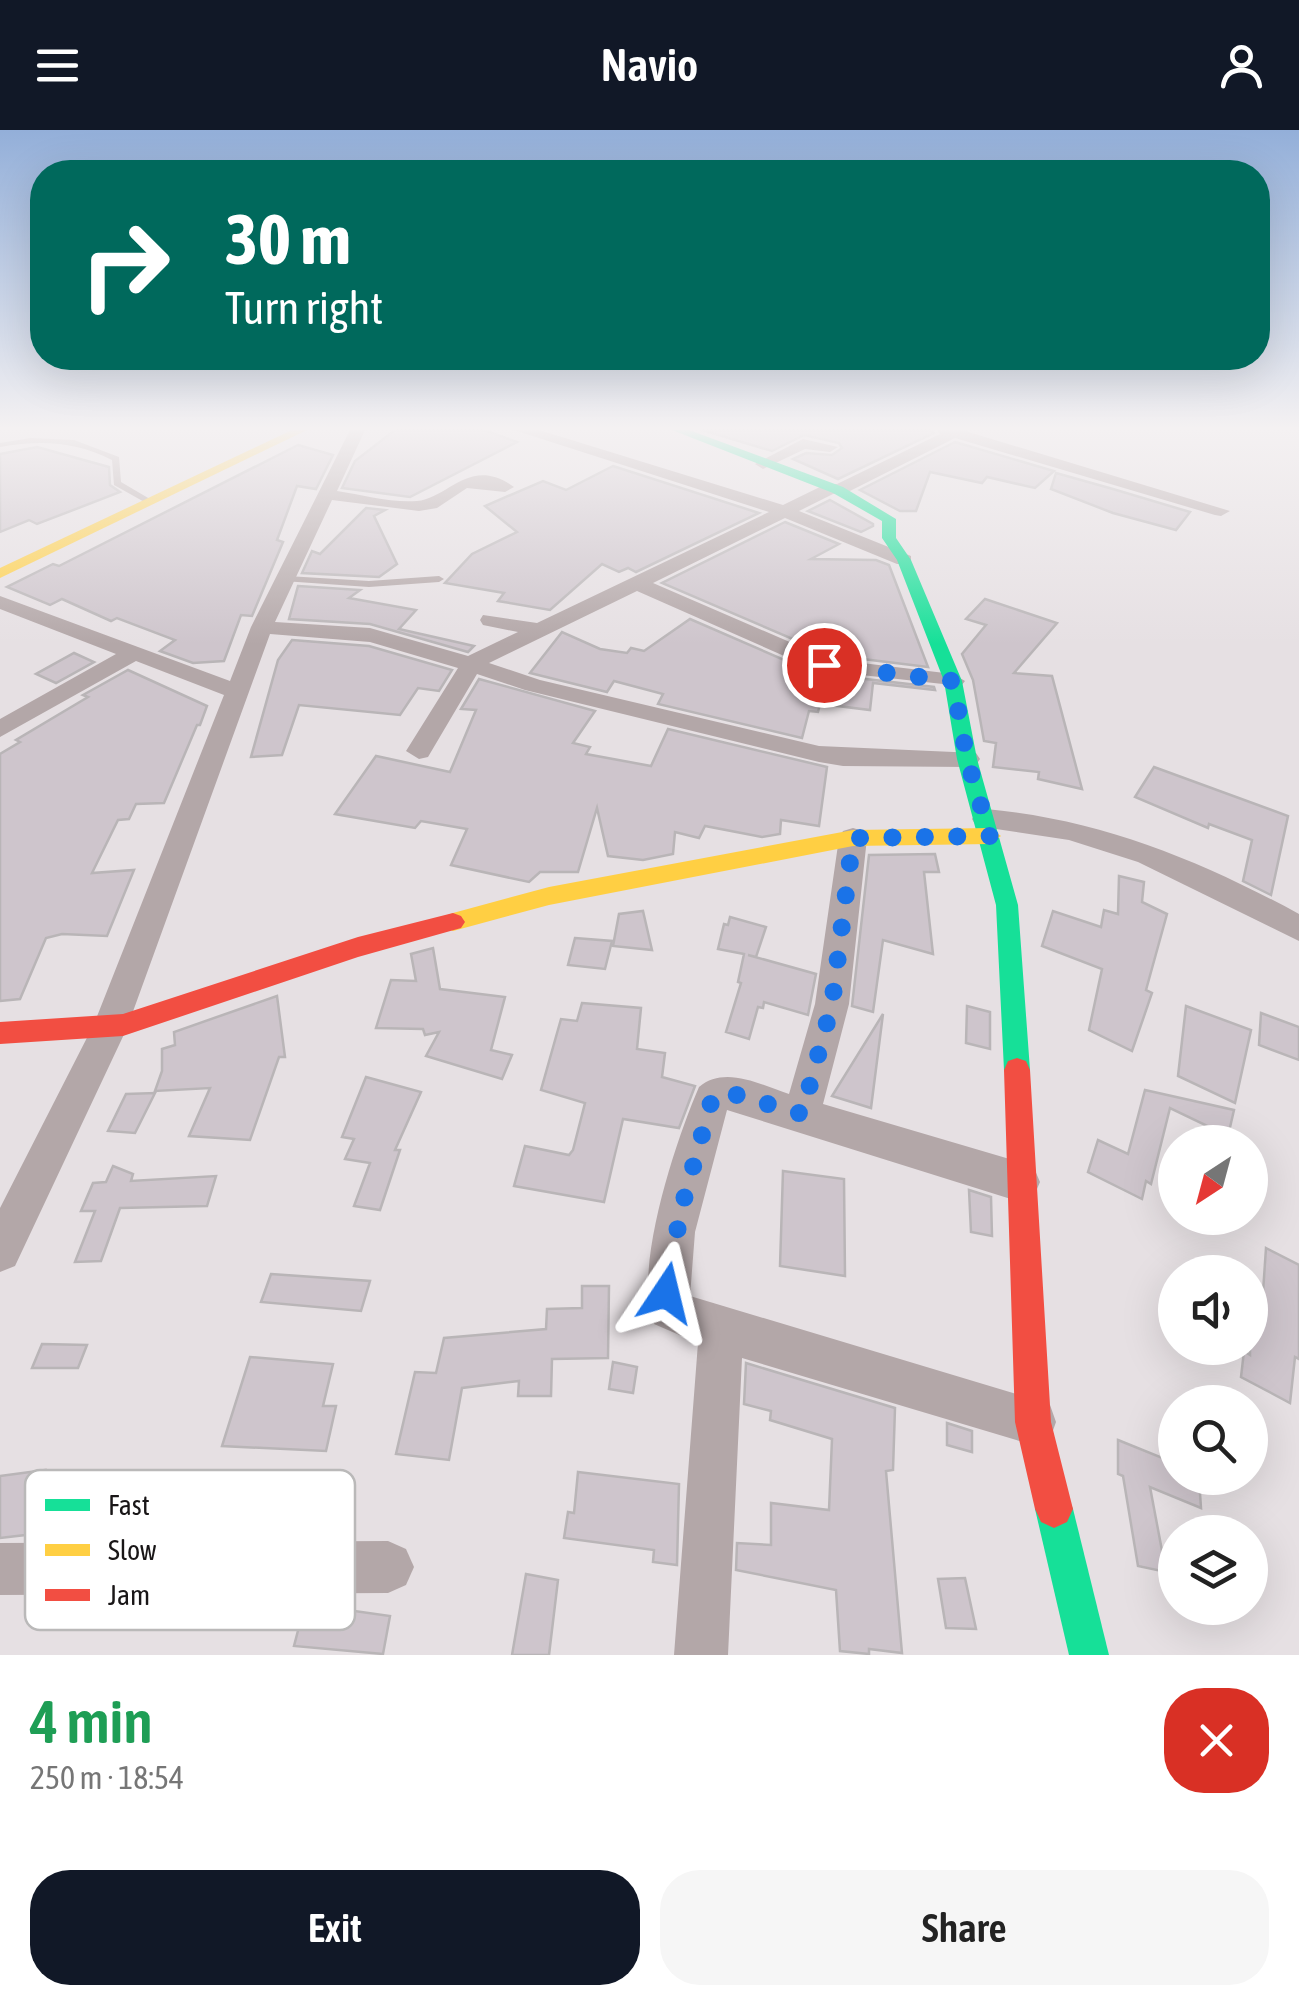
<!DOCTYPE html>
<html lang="en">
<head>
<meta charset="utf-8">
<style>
  :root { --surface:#fff; --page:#f6f6f6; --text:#222; --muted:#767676; --accent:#111827 }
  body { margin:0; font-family:"Asap Condensed",sans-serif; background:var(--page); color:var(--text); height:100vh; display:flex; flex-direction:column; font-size:38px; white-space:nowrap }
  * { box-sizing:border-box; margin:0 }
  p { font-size:32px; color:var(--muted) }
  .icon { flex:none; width:55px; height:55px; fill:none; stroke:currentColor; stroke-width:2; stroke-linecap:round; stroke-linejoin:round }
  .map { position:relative; height:1525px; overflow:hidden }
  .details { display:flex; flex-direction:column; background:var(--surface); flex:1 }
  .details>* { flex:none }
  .banner { position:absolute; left:30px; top:30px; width:1240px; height:210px; border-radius:40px; box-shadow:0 10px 40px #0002; background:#00695c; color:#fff; overflow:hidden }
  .needle { width:65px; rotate:216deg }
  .fabs { position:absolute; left:1158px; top:995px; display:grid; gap:20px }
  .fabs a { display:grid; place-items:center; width:110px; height:110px; border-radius:50%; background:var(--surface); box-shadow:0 10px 40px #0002; font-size:50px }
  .pin { position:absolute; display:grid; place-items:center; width:85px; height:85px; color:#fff; margin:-42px; border:5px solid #fff; border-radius:50%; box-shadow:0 2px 10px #0007 }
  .me { position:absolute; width:110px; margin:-55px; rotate:10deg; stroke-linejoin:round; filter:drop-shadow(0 0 8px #0008) }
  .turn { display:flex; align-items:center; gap:35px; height:210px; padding:0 30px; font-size:45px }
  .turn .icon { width:130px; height:130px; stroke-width:2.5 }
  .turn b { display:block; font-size:70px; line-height:85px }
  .round { display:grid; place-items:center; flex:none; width:105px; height:105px; border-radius:40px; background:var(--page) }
  .overview { display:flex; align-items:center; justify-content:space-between; height:170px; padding:0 30px }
  h1 { font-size:60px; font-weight:600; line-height:75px; color:#1e9e55 }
  .cta { display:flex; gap:20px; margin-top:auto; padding:20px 30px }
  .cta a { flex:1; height:115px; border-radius:40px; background:var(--accent); color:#fff; font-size:40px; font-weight:600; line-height:115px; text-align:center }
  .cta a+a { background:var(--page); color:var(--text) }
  header { display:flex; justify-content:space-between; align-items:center; height:130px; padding:0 30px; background:var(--accent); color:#fff; font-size:45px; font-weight:600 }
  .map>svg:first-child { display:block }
</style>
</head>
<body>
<header><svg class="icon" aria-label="menu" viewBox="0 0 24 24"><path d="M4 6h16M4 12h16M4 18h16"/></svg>Navio<svg class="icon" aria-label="person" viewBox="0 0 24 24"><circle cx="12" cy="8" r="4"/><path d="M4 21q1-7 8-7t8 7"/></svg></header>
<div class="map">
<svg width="1299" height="1525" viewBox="0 0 1299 1525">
  <rect width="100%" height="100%" fill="#e6e0e3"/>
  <!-- building -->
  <g fill="#cec5cc" stroke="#b9b5b7" stroke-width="2.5">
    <path d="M395 300H484L517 312 410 367 342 358 355 331Z"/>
    <path d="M702 300H931L934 303 838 349 793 329 806 323 832 325 842 318 839 313 804 305 772 321Z"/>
    <path d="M955 312 1054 341 1035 358 987 347 982 353 930 342 916 381H900L860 360Z"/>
    <path d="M298 315 333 325 316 359 297 356 277 410 283 412 252 486 241 485 224 531 193 533 160 521 175 510 117 488 111 491 62 469 50 475 7 457 53 434 59 436Z"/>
    <path d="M37 317 109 337 110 355 120 362 37 394 29 390 0 402V324Z"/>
    <path d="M613 336 759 383 636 442 628 438 619 442 602 434 550 480 498 471 504 463 445 453 472 424 517 402 485 376 543 351 566 360Z"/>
    <path d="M1056 343 1113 359 1190 382 1176 400 1113 383 1051 359Z"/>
    <path d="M830 370 873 394V396L861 402 808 381Z"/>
    <path d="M366 378 385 380 374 386 397 434 379 447 302 443 312 421 320 424Z"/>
    <path d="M785 392 839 414 811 429 876 430 889 435 928 537 830 525 662 453Z"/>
    <path d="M298 456 360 460 349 468 416 480 399 499 474 516 468 522 370 494 289 489Z"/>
    <path d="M985 469 1057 493 1014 543 1052 546 1082 659 1038 649 1039 642 993 637 996 613 984 611 973 550 962 524 986 495 966 489Z"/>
    <path d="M690 489 814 543 934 557 935 560 873 553 870 580 838 576 837 573 836 576 820 574 818 582 809 581 802 608 658 574 663 564 614 551 607 562 530 543 562 502 600 519 627 523 631 518 644 521Z"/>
    <path d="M292 510 369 516 452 540 439 561 418 558 400 585 299 575 282 625 251 627 278 530Z"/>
    <path d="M74 523 94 532 56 553 36 544Z"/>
    <path d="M128 540 207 576 200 595H197L164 673 136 674 129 689 118 690 92 743 134 740 107 806 62 804 46 808 20 869 0 871V624L20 612 16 610 88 567 83 565Z"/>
    <path d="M479 549 595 581 573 613 590 617 586 624 651 636 668 599 827 637 819 696 781 690 780 704 762 707 705 696 699 708 675 702 673 724 643 730 608 726 597 678 578 742H540L529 752 451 735 467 699 421 691 415 698 335 684 376 626 450 642 476 580 461 579Z"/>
    <path d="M1154 637 1288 686 1271 765 1243 751 1252 710 1209 694 1208 698 1135 667Z"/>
    <path d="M935 724 939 742H924L933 824 883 810 873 882 852 876 869 725Z"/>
    <path d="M1119 746 1144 752 1142 772 1167 784 1146 860 1152 863 1132 921 1089 900 1102 839 1042 816 1053 781 1101 797 1104 780 1118 784Z"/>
    <path d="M643 781 652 820 613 816 619 784Z"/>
    <path d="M730 787 766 797 756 827 748 825 816 844 808 885 764 872 763 878 758 877 749 909 726 902 741 853 738 852 744 824 718 819 724 794 728 795Z"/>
    <path d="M575 808 612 811 605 839 568 835Z"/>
    <path d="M433 818 440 859 505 867 491 920 512 925 502 949 426 926 439 902 425 905 423 899 376 898 391 850 416 851 411 824Z"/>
    <path d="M277 866 285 927H279L250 1010 189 1006 210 958 155 961 162 941V919L175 915 174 902Z"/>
    <path d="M582 873 641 878 637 919 665 923 662 947 695 956 679 998 623 989 604 1072 514 1056 525 1016 569 1025 573 1020 585 973 541 960 561 889 577 891Z"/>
    <path d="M967 876 990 882V919L966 913Z"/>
    <path d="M1186 876 1251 900 1235 973 1178 946Z"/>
    <path d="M1261 883 1299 897V930L1259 915Z"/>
    <path d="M883 884 871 978 832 966Z"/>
    <path d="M366 947 421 962 395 1020H400L380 1080 354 1076 370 1033 345 1029 354 1009 342 1007Z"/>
    <path d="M1145 960 1234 980 1228 1006 1170 978 1151 1054 1146 1051 1142 1069 1088 1042 1098 1010 1128 1024Z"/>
    <path d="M155 963 135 1003 108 1001 126 964Z"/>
    <path d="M113 1036 133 1044 131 1051 216 1046 207 1076 120 1078 101 1131 75 1132 95 1081H81L93 1053 106 1052Z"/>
    <path d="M783 1041 844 1049 845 1146 780 1136Z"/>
    <path d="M969 1060 991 1067 992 1106 971 1102Z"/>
    <path d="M1266 1118 1299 1135V1229L1295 1227 1290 1273 1241 1247 1244 1221 1250 1225V1186L1261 1192Z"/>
    <path d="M271 1144 370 1151 361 1181 261 1172Z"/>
    <path d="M582 1156H609L608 1228 552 1229 551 1266H518L519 1251 462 1258 449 1330 396 1324 415 1242 436 1243 444 1208 546 1199 547 1179 582 1178Z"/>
    <path d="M42 1214 87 1215 78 1238H32Z"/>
    <path d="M250 1227 333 1234 323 1276H336L326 1321 222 1316Z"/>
    <path d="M613 1232 637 1237 633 1263 609 1259Z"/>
    <path d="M746 1233 895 1278 893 1340 886 1341 902 1523 869 1519V1524L840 1521 836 1460 736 1440 737 1413 771 1415V1373L829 1380 832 1309 770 1290 771 1281 744 1274Z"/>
    <path d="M947 1293 972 1301V1322L947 1315Z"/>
    <path d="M1118 1310 1175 1333V1348H1199L1201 1378 1150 1357 1166 1442 1138 1436 1123 1346 1118 1344Z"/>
    <path d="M45 1340 25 1405 0 1408V1346Z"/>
    <path d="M578 1342 679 1354 677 1435 653 1432 654 1420 564 1408 568 1382 574 1383Z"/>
    <path d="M526 1444 558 1450 549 1525H512Z"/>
    <path d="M965 1448 976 1499 946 1498 938 1449Z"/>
    <path d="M305 1474 390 1486 383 1524 294 1516Z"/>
  </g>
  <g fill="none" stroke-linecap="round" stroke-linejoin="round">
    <!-- lane -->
    <g fill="#b3a7a8" fill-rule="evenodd">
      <path d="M31 308 74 310 119 327 121 352 155 372 148 374 114 355 112 330C75 311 40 310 0 317V313Z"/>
      <path d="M287 446 369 451 439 446 444 449 439 452 369 457 283 451 282 449Z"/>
    </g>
    <!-- street -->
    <g fill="#b3a7a8" fill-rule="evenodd">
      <path d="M350 300H365L337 361C363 365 391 373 417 371 449 368 470 325 514 357L505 362 467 358 437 378 419 381 332 370 275 492 370 498 468 526 518 502 483 495 480 490 483 485 537 493 769 382 514 300H539L783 375 826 354H837L940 304 937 300H962L1230 381 1221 386 1215 385 955 308 844 364H833L799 381 911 426V434H897L785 388 653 453 829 529 953 544 965 551 961 556 816 540 637 461 489 533 540 550 819 616 976 623 980 629 976 635 967 637 843 636 819 632 525 560 477 544 428 627 419 629 406 621 458 538 370 512 270 504 127 898 15 1136 0 1142V1078L94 894 224 565 136 531 0 607V589L116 524 0 479V466L230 551 251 497Z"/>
      <path d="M803 309 838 317 830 322 805 319 763 339 755 334Z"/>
      <path d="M986 679C1099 689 1200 730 1299 784V811L1138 732 1069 710 976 696 972 689 976 682Z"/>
      <path d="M853 698 863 701 867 708 849 874 823 974 1020 1032 1034 1038 1040 1052 1034 1066 1020 1072 727 980 695 1102 690 1166 1033 1269 1050 1275 1056 1292 1050 1309 1033 1315 742 1228 728 1525H674L698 1213 654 1194C632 1141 676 1010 699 957 725 935 761 955 789 964L815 874 839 708 843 701Z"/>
      <path d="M388 1411 406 1419 414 1437 406 1455 388 1463 0 1465V1413Z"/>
    </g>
    <!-- fast -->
    <g fill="#16e098" fill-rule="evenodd">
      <path d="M672 300H689L843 357 896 389V408L911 430 962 551 977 629 1018 775 1030 940 1026 949 1017 952 1008 949 1004 940 996 775 957 629 944 551 897 430 882 408V391L833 363Z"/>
      <path d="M1054 1360 1067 1366 1073 1379 1109 1525H1069L1035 1379 1041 1366Z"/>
    </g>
    <!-- slow -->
    <g fill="#ffcf43" fill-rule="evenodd">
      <path d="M292 300H307L0 448V438Z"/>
      <path d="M990 698 1001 706 990 714 853 716 549 775 453 801 445 798 441 792 445 786 453 783 549 757 853 700Z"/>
    </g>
    <!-- jam -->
    <g fill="#f24e42" fill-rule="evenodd">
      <path d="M453 783 461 786 465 792 461 798 358 827 123 906 0 914V892L123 884 358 807Z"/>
      <path d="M1017 928 1026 931 1030 940 1051 1292 1073 1379 1067 1392 1054 1398 1041 1392 1035 1379 1015 1292 1004 940 1008 931Z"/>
    </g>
  </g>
  <!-- sky -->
  <linearGradient id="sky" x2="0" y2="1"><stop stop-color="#93afd9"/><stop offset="0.58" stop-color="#f4f1f2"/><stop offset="1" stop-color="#f4f1f2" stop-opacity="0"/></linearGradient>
  <rect width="1299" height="514" fill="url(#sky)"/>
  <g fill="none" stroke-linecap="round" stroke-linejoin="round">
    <!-- route -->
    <path stroke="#1a73e8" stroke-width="18" stroke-dasharray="0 32.4" d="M666 1163 681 1080 712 969 719 963H730L802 984 832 874 853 708 990 706 967 629 953 551 824 535"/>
  </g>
  <!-- legend -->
  <rect x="25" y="1340" width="330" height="160" rx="15" fill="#fff" stroke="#bab9b9" stroke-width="2.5"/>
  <rect x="45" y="1369" width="45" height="12" fill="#16e098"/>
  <rect x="45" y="1414" width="45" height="12" fill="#ffcf43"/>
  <rect x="45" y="1459" width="45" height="12" fill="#f24e42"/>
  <g font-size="28" fill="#191617">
    <text x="108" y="1385">Fast</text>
    <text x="108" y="1430">Slow</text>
    <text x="108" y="1475">Jam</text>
  </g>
</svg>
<div class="fabs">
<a><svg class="needle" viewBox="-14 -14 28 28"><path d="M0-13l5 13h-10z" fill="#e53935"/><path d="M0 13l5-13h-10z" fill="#767676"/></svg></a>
<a><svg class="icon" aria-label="sound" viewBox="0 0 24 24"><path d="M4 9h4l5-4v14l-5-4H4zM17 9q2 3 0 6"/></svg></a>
<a><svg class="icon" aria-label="search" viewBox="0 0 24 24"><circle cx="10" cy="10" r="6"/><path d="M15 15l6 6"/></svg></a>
<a><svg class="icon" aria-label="layers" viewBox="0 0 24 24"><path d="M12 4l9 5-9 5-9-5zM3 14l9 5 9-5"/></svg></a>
</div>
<div class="pin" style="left:824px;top:535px;background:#d93025"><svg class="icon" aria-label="arrive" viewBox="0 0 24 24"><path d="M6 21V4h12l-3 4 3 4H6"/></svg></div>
<svg class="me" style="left:666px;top:1163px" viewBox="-20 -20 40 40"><path d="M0-17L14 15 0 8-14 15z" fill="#1a73e8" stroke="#fff" stroke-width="4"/></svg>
<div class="banner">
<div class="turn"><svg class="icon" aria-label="right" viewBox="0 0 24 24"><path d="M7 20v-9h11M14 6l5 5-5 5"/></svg><div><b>30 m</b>Turn right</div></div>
</div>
</div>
<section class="details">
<div class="overview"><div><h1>4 min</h1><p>250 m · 18:54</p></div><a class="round" style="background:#d93025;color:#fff"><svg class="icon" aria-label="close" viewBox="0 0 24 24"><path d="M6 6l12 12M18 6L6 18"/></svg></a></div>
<div class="cta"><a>Exit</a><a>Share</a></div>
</section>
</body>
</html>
